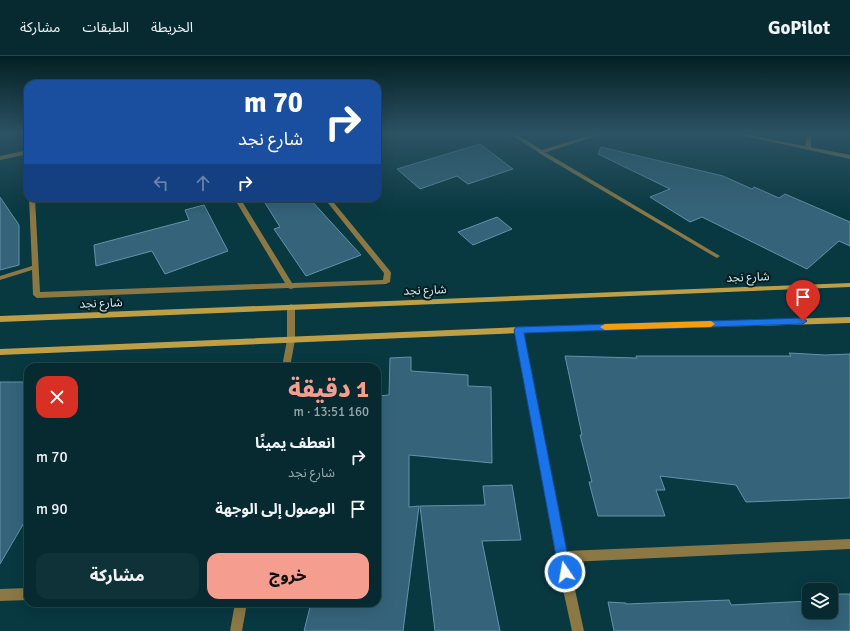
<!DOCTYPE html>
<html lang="ar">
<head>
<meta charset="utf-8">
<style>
  :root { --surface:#062a30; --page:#0f3238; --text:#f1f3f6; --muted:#98a7ab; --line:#27464c; --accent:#f59d8e }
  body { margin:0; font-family:Signika,"Noto Sans Arabic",sans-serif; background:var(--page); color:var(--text); direction:rtl; height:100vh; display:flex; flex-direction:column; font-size:15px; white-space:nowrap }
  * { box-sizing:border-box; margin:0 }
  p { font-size:13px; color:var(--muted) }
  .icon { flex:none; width:22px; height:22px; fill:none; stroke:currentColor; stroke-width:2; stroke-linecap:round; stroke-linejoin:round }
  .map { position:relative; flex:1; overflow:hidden; direction:ltr }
  .sheet { position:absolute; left:24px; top:307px; width:357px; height:244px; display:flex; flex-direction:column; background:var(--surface); border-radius:12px; box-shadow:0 4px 16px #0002,0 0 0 1px var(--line); direction:rtl }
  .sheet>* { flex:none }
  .banner { position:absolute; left:24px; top:24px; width:357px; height:122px; border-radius:12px; box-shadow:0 4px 16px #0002,0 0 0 1px var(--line); direction:rtl; background:#1a4fa0; color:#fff; overflow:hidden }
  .buttons { position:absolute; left:802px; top:527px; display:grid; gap:8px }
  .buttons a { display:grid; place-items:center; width:36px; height:36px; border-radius:8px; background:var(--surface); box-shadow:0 4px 16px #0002,0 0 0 1px var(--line); font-size:20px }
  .pin { position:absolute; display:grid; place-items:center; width:34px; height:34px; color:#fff; margin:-41px -17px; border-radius:50% 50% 50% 0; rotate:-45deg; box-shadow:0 0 4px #0007 }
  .pin .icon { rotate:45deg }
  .me { position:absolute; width:44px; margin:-22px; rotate:348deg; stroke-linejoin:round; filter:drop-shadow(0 0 3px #0008) }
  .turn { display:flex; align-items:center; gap:14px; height:84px; padding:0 12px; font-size:18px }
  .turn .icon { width:52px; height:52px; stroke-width:2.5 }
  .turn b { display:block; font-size:28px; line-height:34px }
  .lanes { display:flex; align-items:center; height:38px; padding:0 12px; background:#0003; justify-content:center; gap:20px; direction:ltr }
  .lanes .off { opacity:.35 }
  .round { display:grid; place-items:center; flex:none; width:42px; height:42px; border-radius:12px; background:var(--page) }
  .head { display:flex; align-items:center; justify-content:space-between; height:68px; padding:0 12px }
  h1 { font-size:24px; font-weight:800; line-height:30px; color:var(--accent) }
  .action { display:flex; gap:8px; margin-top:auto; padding:8px 12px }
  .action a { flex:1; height:46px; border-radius:12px; background:var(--accent); color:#111; font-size:16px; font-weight:800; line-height:46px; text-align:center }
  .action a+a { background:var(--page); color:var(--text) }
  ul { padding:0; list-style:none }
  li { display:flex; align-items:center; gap:12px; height:52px; padding:0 12px }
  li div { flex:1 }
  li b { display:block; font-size:15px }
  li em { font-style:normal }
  header { display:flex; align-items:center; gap:24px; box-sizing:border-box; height:56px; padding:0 20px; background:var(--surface); border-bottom:1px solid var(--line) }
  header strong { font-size:19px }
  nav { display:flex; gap:22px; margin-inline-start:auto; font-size:14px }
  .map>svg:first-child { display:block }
</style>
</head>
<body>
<header>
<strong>GoPilot</strong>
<nav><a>الخريطة</a><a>الطبقات</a><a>مشاركة</a></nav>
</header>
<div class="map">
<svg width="850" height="575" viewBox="0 0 850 575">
  <rect width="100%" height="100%" fill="#083840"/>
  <!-- building -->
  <g fill="#35647a" stroke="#6393aa">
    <path d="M480 88 513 113 468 128 457 120 420 133 397 113Z"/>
    <path d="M601 91 723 120 752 133 754 131 779 142 785 138 850 166V190L839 185 807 213 702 161 690 166 650 141 670 133 598 98Z"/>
    <path d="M0 141 19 169V209L0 214Z"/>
    <path d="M262 142H309L361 199 306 220 274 173 280 171Z"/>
    <path d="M204 149 228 195 165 218 152 195 96 210 94 189 189 164 185 154Z"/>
    <path d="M497 161 512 173 473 189 458 176Z"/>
    <path d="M789 297 825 299 850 298V442L746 446 736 429 660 420 665 434H656L665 460H598L589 426H592L580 379H582L565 300 637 302 636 300H791Z"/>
    <path d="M411 301V315L468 319V330L491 331 492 407 409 399V451L419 450 403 575H304L311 547H377V340L389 339 390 302Z"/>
    <path d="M0 326H28V460L0 508Z"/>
    <path d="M512 429 521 484 482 485 500 575H435L420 450 485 449 483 430Z"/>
    <path d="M831 538H850V575H614L608 546 626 547V548L729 544 731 549 809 545V556H831Z"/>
  </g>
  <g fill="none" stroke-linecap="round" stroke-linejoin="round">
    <!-- lane -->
    <g fill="#8b7844" fill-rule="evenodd">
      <path d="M731 77H740L850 99V103Z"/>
      <path d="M539 95H543L720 200 717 202 715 201 539 97Z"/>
    </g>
    <!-- street -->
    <g fill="#8b7844" fill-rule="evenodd">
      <path d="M509 77H514L542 94 598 77H605L541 98Z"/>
      <path d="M807 77H811V92L808 94 805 92Z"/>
      <path d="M28 94V98L0 104V100Z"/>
      <path d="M29 142H35L40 236 285 227 234 142H240L292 227 383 224 384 217 324 142H330L390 215 391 217 390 226 386 228 294 232 291 233 288 232 37 242 33 239 32 214 0 224V220L32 210Z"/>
      <path d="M291 248 295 251V284L290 311H282L287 284V251Z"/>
      <path d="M519 271 523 274 566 495 850 483V493L569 506 584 575H572L556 501 515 274Z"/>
      <path d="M28 532V544L0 545V533Z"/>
      <path d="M235 547H247L242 575H230Z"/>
    </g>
    <!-- secondary -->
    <g fill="#be9f46" fill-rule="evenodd">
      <path d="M850 227V231L0 266V260Z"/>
      <path d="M850 261V267L519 277 0 299V293L519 271Z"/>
    </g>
  </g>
  <!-- sky -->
  <linearGradient id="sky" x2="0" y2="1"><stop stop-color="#041f23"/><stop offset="0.49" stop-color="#2c5364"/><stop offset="1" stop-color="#2c5364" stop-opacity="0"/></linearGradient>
  <rect width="850" height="158" fill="url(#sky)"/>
  <!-- route -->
  <path fill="#1a73e8" stroke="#114b97" d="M803 262 807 265 803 268 524 277 571 516 570 521 565 523 560 521 514 274 516 271Z"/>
  <!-- slow -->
  <path fill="#f59e0b" d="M711 265 715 268 711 271 605 274 600 271 605 268Z"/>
  <g text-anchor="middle" stroke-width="4" stroke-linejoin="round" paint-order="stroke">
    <!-- street labels -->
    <g font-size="12" fill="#d1eef3" stroke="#051d21">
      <text transform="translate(748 221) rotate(-2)" y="4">شارع نجد</text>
      <text transform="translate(425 234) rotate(-2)" y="4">شارع نجد</text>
      <text transform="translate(101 247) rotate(-2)" y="4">شارع نجد</text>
    </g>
  </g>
</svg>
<div class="buttons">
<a><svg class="icon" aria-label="layers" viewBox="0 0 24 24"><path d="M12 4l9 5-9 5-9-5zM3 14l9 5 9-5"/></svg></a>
</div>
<div class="pin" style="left:803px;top:265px;background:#d93025"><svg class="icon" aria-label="arrive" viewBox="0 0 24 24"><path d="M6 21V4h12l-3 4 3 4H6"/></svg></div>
<svg class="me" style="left:565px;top:516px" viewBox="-20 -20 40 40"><circle r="17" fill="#1a73e8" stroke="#fff" stroke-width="3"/><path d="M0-11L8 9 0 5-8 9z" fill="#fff"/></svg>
<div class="banner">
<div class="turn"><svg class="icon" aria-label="right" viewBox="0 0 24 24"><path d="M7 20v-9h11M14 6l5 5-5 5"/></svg><div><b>70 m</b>شارع نجد</div></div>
<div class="lanes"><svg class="icon off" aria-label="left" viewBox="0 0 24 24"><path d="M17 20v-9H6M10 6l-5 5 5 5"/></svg><svg class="icon off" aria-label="ahead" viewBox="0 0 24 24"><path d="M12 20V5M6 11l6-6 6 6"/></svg><svg class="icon" aria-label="right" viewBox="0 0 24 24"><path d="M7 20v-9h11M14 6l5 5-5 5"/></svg></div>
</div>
<section class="sheet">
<div class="head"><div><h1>1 دقيقة</h1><p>160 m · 13:51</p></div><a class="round" style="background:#d93025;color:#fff"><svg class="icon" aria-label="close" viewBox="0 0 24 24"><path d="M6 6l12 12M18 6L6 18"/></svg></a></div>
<ul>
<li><svg class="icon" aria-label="right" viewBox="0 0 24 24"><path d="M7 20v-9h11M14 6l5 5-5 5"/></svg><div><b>انعطف يمينًا</b><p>شارع نجد</p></div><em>70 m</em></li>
<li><svg class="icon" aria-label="arrive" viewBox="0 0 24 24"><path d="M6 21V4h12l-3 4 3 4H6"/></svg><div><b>الوصول إلى الوجهة</b></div><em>90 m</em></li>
</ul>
<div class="action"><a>خروج</a><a>مشاركة</a></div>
</section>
</div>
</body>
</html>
